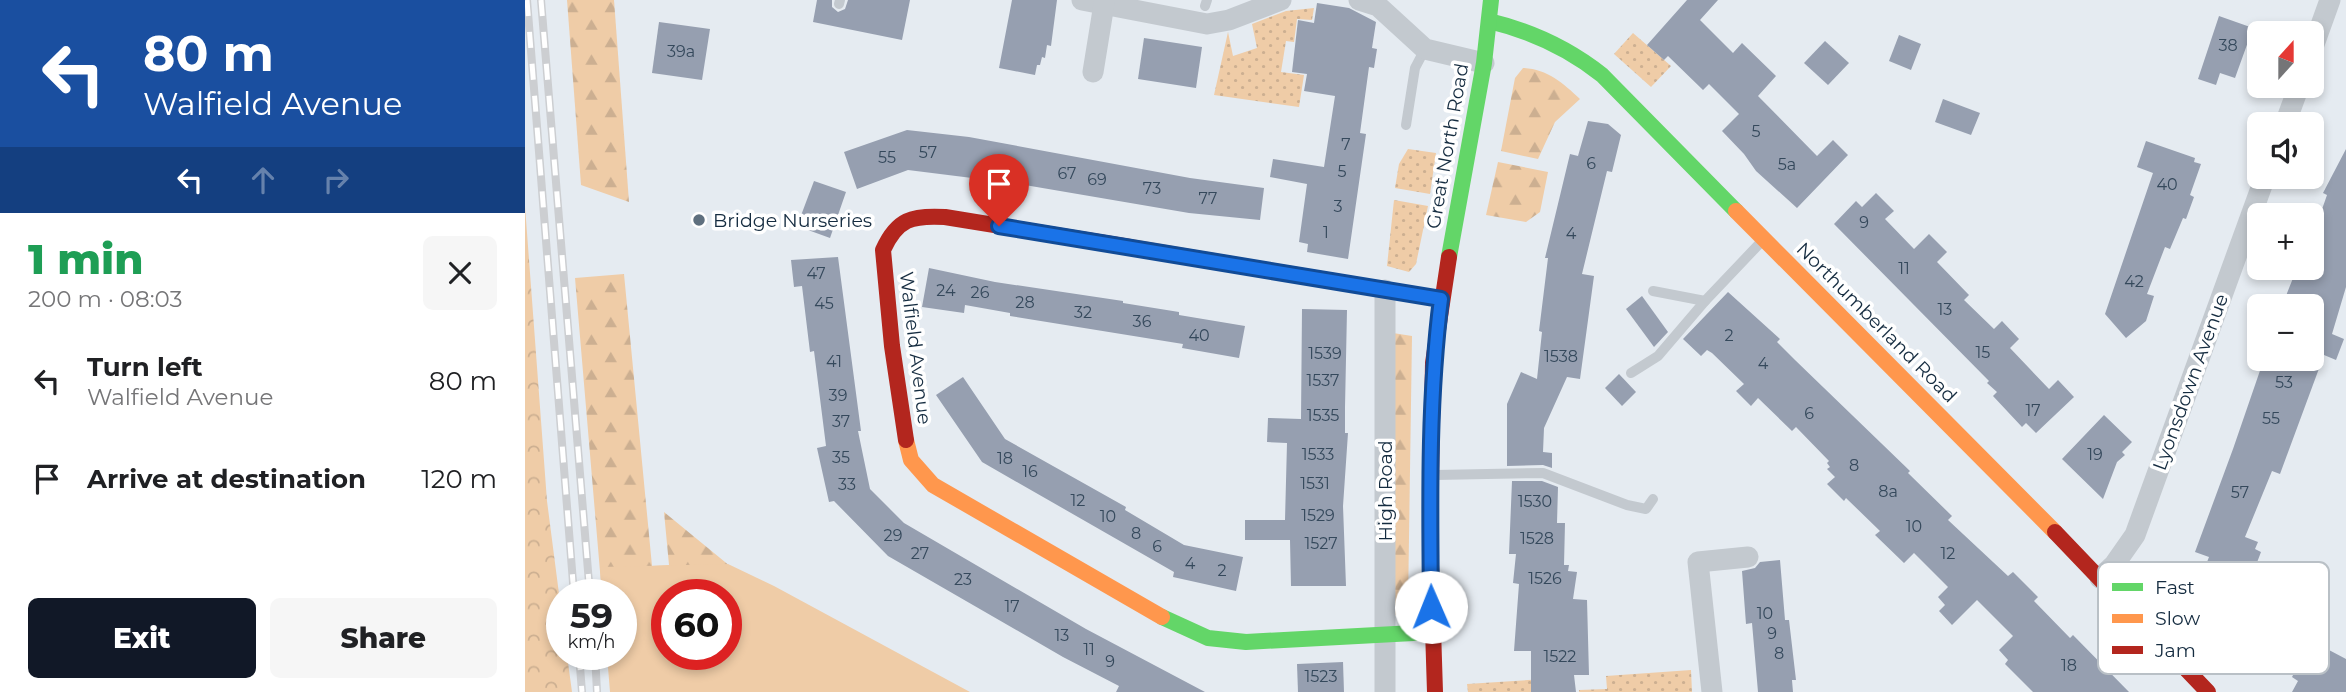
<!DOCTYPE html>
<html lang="en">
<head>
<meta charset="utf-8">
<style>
  :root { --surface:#fff; --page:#f6f6f6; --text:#202124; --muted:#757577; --accent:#111827 }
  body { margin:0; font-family:Montserrat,sans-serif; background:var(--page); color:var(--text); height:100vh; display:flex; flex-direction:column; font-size:26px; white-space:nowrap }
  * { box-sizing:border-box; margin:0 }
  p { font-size:23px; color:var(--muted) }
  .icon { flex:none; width:38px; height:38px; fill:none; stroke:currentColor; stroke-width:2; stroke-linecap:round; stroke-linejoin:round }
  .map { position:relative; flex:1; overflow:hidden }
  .panel { display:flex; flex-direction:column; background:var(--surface); width:525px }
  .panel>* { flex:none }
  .top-card { background:#1a4fa0; color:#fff; overflow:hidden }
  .needle { width:46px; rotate:21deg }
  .tools { position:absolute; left:1722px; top:21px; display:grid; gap:14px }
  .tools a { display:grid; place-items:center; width:77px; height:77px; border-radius:10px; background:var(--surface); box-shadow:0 4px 10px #0003; font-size:35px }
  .speed { position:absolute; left:21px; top:579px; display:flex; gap:14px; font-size:35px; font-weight:700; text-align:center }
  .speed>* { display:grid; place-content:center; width:91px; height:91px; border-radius:50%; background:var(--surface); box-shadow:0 4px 10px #0003; line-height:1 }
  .speed small { font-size:18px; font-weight:400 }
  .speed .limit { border:10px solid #d22; background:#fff; color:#111 }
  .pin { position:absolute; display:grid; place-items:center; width:60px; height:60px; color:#fff; margin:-72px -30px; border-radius:50% 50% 50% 0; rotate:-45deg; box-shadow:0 0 7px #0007 }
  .pin .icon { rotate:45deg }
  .me { position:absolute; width:77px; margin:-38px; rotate:359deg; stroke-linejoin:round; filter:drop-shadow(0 0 5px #0008) }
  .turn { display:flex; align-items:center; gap:24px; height:147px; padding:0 28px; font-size:32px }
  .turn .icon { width:91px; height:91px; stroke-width:2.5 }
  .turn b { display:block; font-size:49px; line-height:60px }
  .lanes { display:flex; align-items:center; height:66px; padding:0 28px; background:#0003; justify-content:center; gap:35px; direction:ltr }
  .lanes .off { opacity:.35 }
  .round { display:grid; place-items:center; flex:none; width:74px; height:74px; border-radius:10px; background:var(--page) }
  .summary { display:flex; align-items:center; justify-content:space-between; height:119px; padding:0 28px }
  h1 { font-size:42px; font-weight:800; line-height:52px; color:#1e9e55 }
  .button { display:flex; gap:14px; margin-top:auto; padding:14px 28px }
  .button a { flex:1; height:80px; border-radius:10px; background:var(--accent); color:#fff; font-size:28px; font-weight:800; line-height:80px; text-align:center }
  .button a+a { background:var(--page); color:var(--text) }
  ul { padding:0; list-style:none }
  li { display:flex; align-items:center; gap:21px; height:98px; padding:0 28px }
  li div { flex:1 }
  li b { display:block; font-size:26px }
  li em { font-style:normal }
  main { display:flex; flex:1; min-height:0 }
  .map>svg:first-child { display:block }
</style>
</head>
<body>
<main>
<section class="panel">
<div class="top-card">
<div class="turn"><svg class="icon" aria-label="left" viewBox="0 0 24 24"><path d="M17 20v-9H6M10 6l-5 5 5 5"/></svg><div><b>80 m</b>Walfield Avenue</div></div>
<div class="lanes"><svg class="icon" aria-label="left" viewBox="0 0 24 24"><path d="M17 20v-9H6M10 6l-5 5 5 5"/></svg><svg class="icon off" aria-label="ahead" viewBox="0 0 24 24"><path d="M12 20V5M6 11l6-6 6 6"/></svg><svg class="icon off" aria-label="right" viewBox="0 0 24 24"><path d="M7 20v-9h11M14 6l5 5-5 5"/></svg></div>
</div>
<div class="summary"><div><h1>1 min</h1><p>200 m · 08:03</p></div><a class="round"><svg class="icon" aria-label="close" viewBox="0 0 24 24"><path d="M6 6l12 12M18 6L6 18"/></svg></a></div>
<ul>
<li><svg class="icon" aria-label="left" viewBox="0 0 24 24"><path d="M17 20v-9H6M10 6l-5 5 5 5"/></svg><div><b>Turn left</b><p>Walfield Avenue</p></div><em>80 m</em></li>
<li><svg class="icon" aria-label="arrive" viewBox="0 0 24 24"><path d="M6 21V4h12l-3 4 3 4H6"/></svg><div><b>Arrive at destination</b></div><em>120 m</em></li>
</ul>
<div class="button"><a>Exit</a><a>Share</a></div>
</section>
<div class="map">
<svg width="1821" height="692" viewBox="0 0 1821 692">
  <defs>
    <pattern id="grass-dots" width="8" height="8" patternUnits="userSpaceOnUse" patternTransform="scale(1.75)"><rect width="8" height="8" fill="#efcca7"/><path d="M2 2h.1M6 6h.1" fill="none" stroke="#ccaf91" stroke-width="1.8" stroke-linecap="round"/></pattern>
    <pattern id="forest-firs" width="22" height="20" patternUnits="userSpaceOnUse" patternTransform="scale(1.75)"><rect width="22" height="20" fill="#efcca7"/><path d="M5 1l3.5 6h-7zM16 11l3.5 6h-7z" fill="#ccaf91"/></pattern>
    <pattern id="park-crowns" width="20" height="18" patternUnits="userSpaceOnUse" patternTransform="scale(1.75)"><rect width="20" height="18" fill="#efcca7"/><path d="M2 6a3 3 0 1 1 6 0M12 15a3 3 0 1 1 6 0" fill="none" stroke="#ccaf91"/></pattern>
  </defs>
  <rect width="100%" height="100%" fill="#e5ebf1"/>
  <!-- grass -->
  <g fill="url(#grass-dots)">
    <path d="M789 8 787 20 772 19 769 42 761 41 756 72 779 75 774 107 689 95 703 32 708 56 732 48 727 24 761 11Z"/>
    <path d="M1108 33 1146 66 1126 87 1089 54Z"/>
    <path d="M883 149 911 153 905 194 870 188 874 164Z"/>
    <path d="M869 200 903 206 891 264 884 272 862 266Z"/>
    <path d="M1166 670 1167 692H1054V690L1082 689 1081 676Z"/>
    <path d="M1019 679 1020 692H943L942 684Z"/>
  </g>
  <!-- forest -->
  <g fill="url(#forest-firs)">
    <path d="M42 0H89L104 202 56 185Z"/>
    <path d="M998 68C1022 69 1038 83 1055 99L1030 122 1013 159 976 151 990 78Z"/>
    <path d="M973 162 1023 172 1015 212 1001 222 961 215Z"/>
    <path d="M99 274 127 566 144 565 139 512 256 608 201 595H142V654H96V595H77L50 278Z"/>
    <path d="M868 333 887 336 883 605 877 613 867 616Z"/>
  </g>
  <!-- park -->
  <path fill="url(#park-crowns)" d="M0 206 22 501 37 617V654L42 655 47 692H0Z"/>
  <!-- garden -->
  <path fill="#efcca7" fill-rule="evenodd" d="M203 564 249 586 445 692H85L82 655 96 654V595H77L75 567ZM142 595H201V654H142Z"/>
  <!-- building -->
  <g fill="#969fb0">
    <path d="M292 0H307V7L313 12 320 9 323 0H385L377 40 288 22Z"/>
    <path d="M487 0H532L526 46 522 45 520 58 517 57 515 65H512L510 75 474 68Z"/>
    <path d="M1162 0H1193L1175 20 1208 53 1217 43 1251 76 1233 96 1292 156 1308 140 1323 155 1272 208 1231 171 1219 154 1197 131 1214 114 1184 84 1178 90 1143 56 1139 60 1122 45Z"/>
    <path d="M792 3 824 8 851 22 847 48 852 49 849 68 844 67 835 133 841 134 823 259 782 252 783 244 774 242 782 184 745 177 748 159 799 167 810 96 779 91 782 74 767 72 773 20 789 23Z"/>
    <path d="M1694 16 1728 28 1710 78 1695 73 1691 85 1673 79Z"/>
    <path d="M134 22 185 29 177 80 127 73Z"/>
    <path d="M1374 35 1396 44 1386 70 1364 61Z"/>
    <path d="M619 38 677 47 671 88 613 79Z"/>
    <path d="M1300 41 1324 63 1303 85 1279 63Z"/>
    <path d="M1418 99 1455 113 1446 135 1410 122Z"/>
    <path d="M1063 121 1083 124 1096 135 1087 172 1082 171 1057 274 1069 276 1055 379 1042 377 1019 428 1018 452 1027 453V468L1018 465 982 466V404L996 372 1012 379 1017 332 1014 331 1023 258H1020L1045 154 1053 156Z"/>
    <path d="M382 130 444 137 665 178 739 188 735 220 664 213 494 184 383 170 332 189 319 152Z"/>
    <path d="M1621 141 1670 158 1669 162 1676 164 1665 195 1669 197 1661 219 1658 218 1645 249 1640 247 1622 294 1629 296 1621 321 1601 338 1580 314 1628 173 1612 167Z"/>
    <path d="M1821 149V287L1807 334 1819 339 1811 360 1799 355 1755 474 1747 471 1720 537 1733 542 1730 549 1736 552 1715 607 1706 603 1696 630 1665 618 1676 591 1671 590 1684 557 1670 552 1708 449 1739 359H1787V306H1757L1772 268H1787V238L1802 195 1798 193Z"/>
    <path d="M289 181 321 192 305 238 272 226Z"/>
    <path d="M1351 193 1369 211 1360 219 1389 249 1404 234 1422 252 1412 262 1444 295 1439 300 1469 329 1477 321 1494 339 1485 348 1524 389 1533 380 1549 397 1511 433 1501 423 1497 427 1468 396 1472 392 1462 383 1464 381 1309 224 1331 201 1337 207Z"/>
    <path d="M313 257 336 431H333L345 489 379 523 561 629 680 692H591L594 686 538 657 363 556 309 501 304 502 292 448 301 446 289 351 285 352 277 286 269 287 266 260Z"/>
    <path d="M404 268 470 282 598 301V303L654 312V315L720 326 714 358 657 348 658 344 485 316V313L440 305 439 313 397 307Z"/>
    <path d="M1203 292 1255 339 1252 342 1270 360 1385 471 1383 473 1427 516 1423 520 1483 576 1488 572 1513 597 1509 601 1545 638 1548 635 1604 692H1508L1480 664 1483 660 1474 650 1488 636 1452 600 1427 625 1414 611 1420 605 1413 597 1423 587 1389 553 1379 563 1350 535 1355 531 1321 498 1319 501 1302 484 1310 477 1302 469 1305 467 1302 463 1304 461 1271 427 1267 431 1233 398 1226 406 1211 391 1219 384 1187 353 1182 350 1176 356 1158 339Z"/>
    <path d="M1117 296 1143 332 1129 347 1101 309Z"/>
    <path d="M777 309 822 310 820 407V433H823L818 506 821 586H766L765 540H720V520H760L762 443 742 442 743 418 776 419Z"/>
    <path d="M1094 374 1111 392 1097 406 1080 388Z"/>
    <path d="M438 377 480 439 601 507 600 510 659 545 718 557 711 591 648 577 649 572 457 462 411 395Z"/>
    <path d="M1579 415 1607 442 1597 452 1600 455 1592 462 1578 499 1537 459Z"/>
    <path d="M987 481H1017L1033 487 1032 523H1040L1039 565H1044L1043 571 1052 572 1048 599 1062 600 1064 675H1049L1051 692H1006V651H989L994 584 988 583 991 554H984Z"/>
    <path d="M1255 560 1260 620H1264L1271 680H1267L1268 692H1233L1227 623 1221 624 1217 571 1230 568 1235 562Z"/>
    <path d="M1784 645 1802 654 1804 650 1821 659V692H1767L1773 681 1767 677Z"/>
    <path d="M818 662 819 692H773L772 664Z"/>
  </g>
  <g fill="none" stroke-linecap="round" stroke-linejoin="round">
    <!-- lane -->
    <g stroke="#c3c9cf" stroke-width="10">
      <path d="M314 4 315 0"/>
      <path d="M680 6 682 0"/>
      <path d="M881 125 890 68 900 49"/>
      <path d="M1128 291 1180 301"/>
      <path d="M1106 373 1133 356 1180 301 1237 241"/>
      <path d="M910 475 1018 473 1102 505 1121 509 1128 499"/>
    </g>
    <!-- street -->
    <g stroke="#c3c9cf" stroke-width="21">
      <path d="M557 0 682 24 704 20 756 0"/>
      <path d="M834 0 853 6 900 49 959 63"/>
      <path d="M1787 50 1805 0"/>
      <path d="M568 72 579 4"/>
      <path d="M1760 124 1774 86"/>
      <path d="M1575 578 1589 565 1610 535 1740 177"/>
      <path d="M860 692V290"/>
      <path d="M1187 692 1173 562 1223 557"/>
    </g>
    <!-- fast -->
    <g stroke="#63d668" stroke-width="16">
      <path d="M964 21C1006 31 1043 48 1077 75L1211 211"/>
      <path d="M924 257 959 63 966 0"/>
      <path d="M637 617 683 638 721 642 907 632"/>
    </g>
    <!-- slow -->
    <g stroke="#ff974d" stroke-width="16">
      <path d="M1211 211 1530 532"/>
      <path d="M605 247 916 299"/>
      <path d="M381 440 386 460 408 485 637 617"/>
    </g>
    <!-- jam -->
    <g stroke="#b3261e" stroke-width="16">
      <path d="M381 440 367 346 358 250C372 219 387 215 420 217L605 247"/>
      <path d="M1530 532 1683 692"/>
      <path d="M910 692 905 534 908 363 924 257"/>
    </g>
    <defs>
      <g id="rail">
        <path d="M2 0 49 595"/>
        <path d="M16 0 65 595"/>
        <path d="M54 654 57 692"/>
        <path d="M70 654 72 692"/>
      </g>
    </defs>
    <!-- rail casing -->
    <use href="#rail" stroke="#ccced1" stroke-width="8"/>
    <!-- rail -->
    <use href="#rail" stroke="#fff" stroke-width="5" stroke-dasharray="16" stroke-linecap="butt"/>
  </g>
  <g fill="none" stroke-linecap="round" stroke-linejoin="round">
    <defs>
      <path id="route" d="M474 226 916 299C903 401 905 504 906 607"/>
    </defs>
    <!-- route casing -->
    <use href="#route" stroke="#114b97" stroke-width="18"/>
    <!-- route -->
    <use href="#route" stroke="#1a73e8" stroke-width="12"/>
  </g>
  <!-- markers -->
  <circle fill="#5e6f7e" stroke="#fff" stroke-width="2.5" cx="174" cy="220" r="7"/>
  <g text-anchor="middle" stroke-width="7" stroke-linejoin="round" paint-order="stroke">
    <!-- number labels -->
    <g font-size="16" fill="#35495c">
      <text x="1703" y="51">38</text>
      <text x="156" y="57">39a</text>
      <text x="1231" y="137">5</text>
      <text x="821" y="150">7</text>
      <text x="403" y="158">57</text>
      <text x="362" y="163">55</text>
      <text x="1066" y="169">6</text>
      <text x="1262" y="170">5a</text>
      <text x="817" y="177">5</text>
      <text x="542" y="179">67</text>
      <text x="572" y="185">69</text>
      <text x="1642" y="190">40</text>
      <text x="627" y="194">73</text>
      <text x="683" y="204">77</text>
      <text x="813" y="212">3</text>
      <text x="1339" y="228">9</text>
      <text x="801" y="238">1</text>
      <text x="1046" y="239">4</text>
      <text x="1379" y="274">11</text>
      <text x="291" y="279">47</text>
      <text x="1609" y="287">42</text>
      <text x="421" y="296">24</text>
      <text x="455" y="298">26</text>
      <text x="500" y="308">28</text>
      <text x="299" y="309">45</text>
      <text x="1420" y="315">13</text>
      <text x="558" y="318">32</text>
      <text x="617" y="327">36</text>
      <text x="674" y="341">40</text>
      <text x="1204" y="341">2</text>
      <text x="1458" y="358">15</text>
      <text x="800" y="359">1539</text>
      <text x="1036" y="362">1538</text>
      <text x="309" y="367">41</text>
      <text x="1238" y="369">4</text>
      <text x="798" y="386">1537</text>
      <text x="1759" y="388">53</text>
      <text x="313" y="401">39</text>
      <text x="1508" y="416">17</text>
      <text x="1284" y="419">6</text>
      <text x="798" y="421">1535</text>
      <text x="1746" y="424">55</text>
      <text x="316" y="427">37</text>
      <text x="793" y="460">1533</text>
      <text x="1570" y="460">19</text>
      <text x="316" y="463">35</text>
      <text x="480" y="464">18</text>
      <text x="1329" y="471">8</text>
      <text x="505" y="477">16</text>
      <text x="790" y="489">1531</text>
      <text x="322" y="490">33</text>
      <text x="1363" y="497">8a</text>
      <text x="1715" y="498">57</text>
      <text x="553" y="506">12</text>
      <text x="1010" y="507">1530</text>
      <text x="793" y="521">1529</text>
      <text x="583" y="522">10</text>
      <text x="1389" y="532">10</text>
      <text x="611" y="539">8</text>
      <text x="368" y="541">29</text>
      <text x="1012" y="544">1528</text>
      <text x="796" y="549">1527</text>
      <text x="632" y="552">6</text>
      <text x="395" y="559">27</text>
      <text x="1423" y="559">12</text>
      <text x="665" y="569">4</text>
      <text x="697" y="576">2</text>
      <text x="1020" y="584">1526</text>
      <text x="438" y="585">23</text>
      <text x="487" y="612">17</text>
      <text x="1240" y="619">10</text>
      <text x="1247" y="639">9</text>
      <text x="537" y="641">13</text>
      <text x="564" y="655">11</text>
      <text x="1254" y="659">8</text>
      <text x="1035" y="662">1522</text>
      <text x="585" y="667">9</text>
      <text x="1544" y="671">18</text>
      <text x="796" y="682">1523</text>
    </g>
    <!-- street labels -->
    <g font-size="19" fill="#152c40" stroke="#fff">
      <text transform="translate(922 146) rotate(-80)" y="7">Great North Road</text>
      <text transform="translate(1352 322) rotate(45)" y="7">Northumberland Road</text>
      <text transform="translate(391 348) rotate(83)" y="7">Walfield Avenue</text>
      <text transform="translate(1665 382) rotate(-70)" y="7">Lyonsdown Avenue</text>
      <text transform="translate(860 491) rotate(-90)" y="7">High Road</text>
    </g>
    <!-- poi labels -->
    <g font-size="19" fill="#152c40" stroke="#fff" text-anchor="start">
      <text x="188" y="227">Bridge Nurseries</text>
    </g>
  </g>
  <!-- legend -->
  <rect x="1573" y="562" width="231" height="112" rx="10" fill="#fff" stroke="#b9c0c6" stroke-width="2"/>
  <rect x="1587" y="583" width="31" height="8" fill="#63d668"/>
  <rect x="1587" y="614" width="31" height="9" fill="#ff974d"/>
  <rect x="1587" y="646" width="31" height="8" fill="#b3261e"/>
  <g font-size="19" fill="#152c40">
    <text x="1630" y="594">Fast</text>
    <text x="1630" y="625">Slow</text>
    <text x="1630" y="657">Jam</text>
  </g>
</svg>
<div class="tools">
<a><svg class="needle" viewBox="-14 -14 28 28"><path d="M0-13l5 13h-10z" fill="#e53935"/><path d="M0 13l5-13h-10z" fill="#757577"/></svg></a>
<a><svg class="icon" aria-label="sound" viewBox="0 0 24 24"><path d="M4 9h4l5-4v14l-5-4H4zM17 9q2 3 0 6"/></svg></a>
<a>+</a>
<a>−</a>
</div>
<div class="speed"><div>59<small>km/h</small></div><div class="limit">60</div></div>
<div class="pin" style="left:474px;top:226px;background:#d93025"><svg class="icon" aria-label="arrive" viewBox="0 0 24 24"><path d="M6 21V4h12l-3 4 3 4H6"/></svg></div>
<svg class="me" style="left:906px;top:607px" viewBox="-20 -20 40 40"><circle r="19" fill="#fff"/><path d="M0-13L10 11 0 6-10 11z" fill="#1a73e8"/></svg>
</div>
</main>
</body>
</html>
